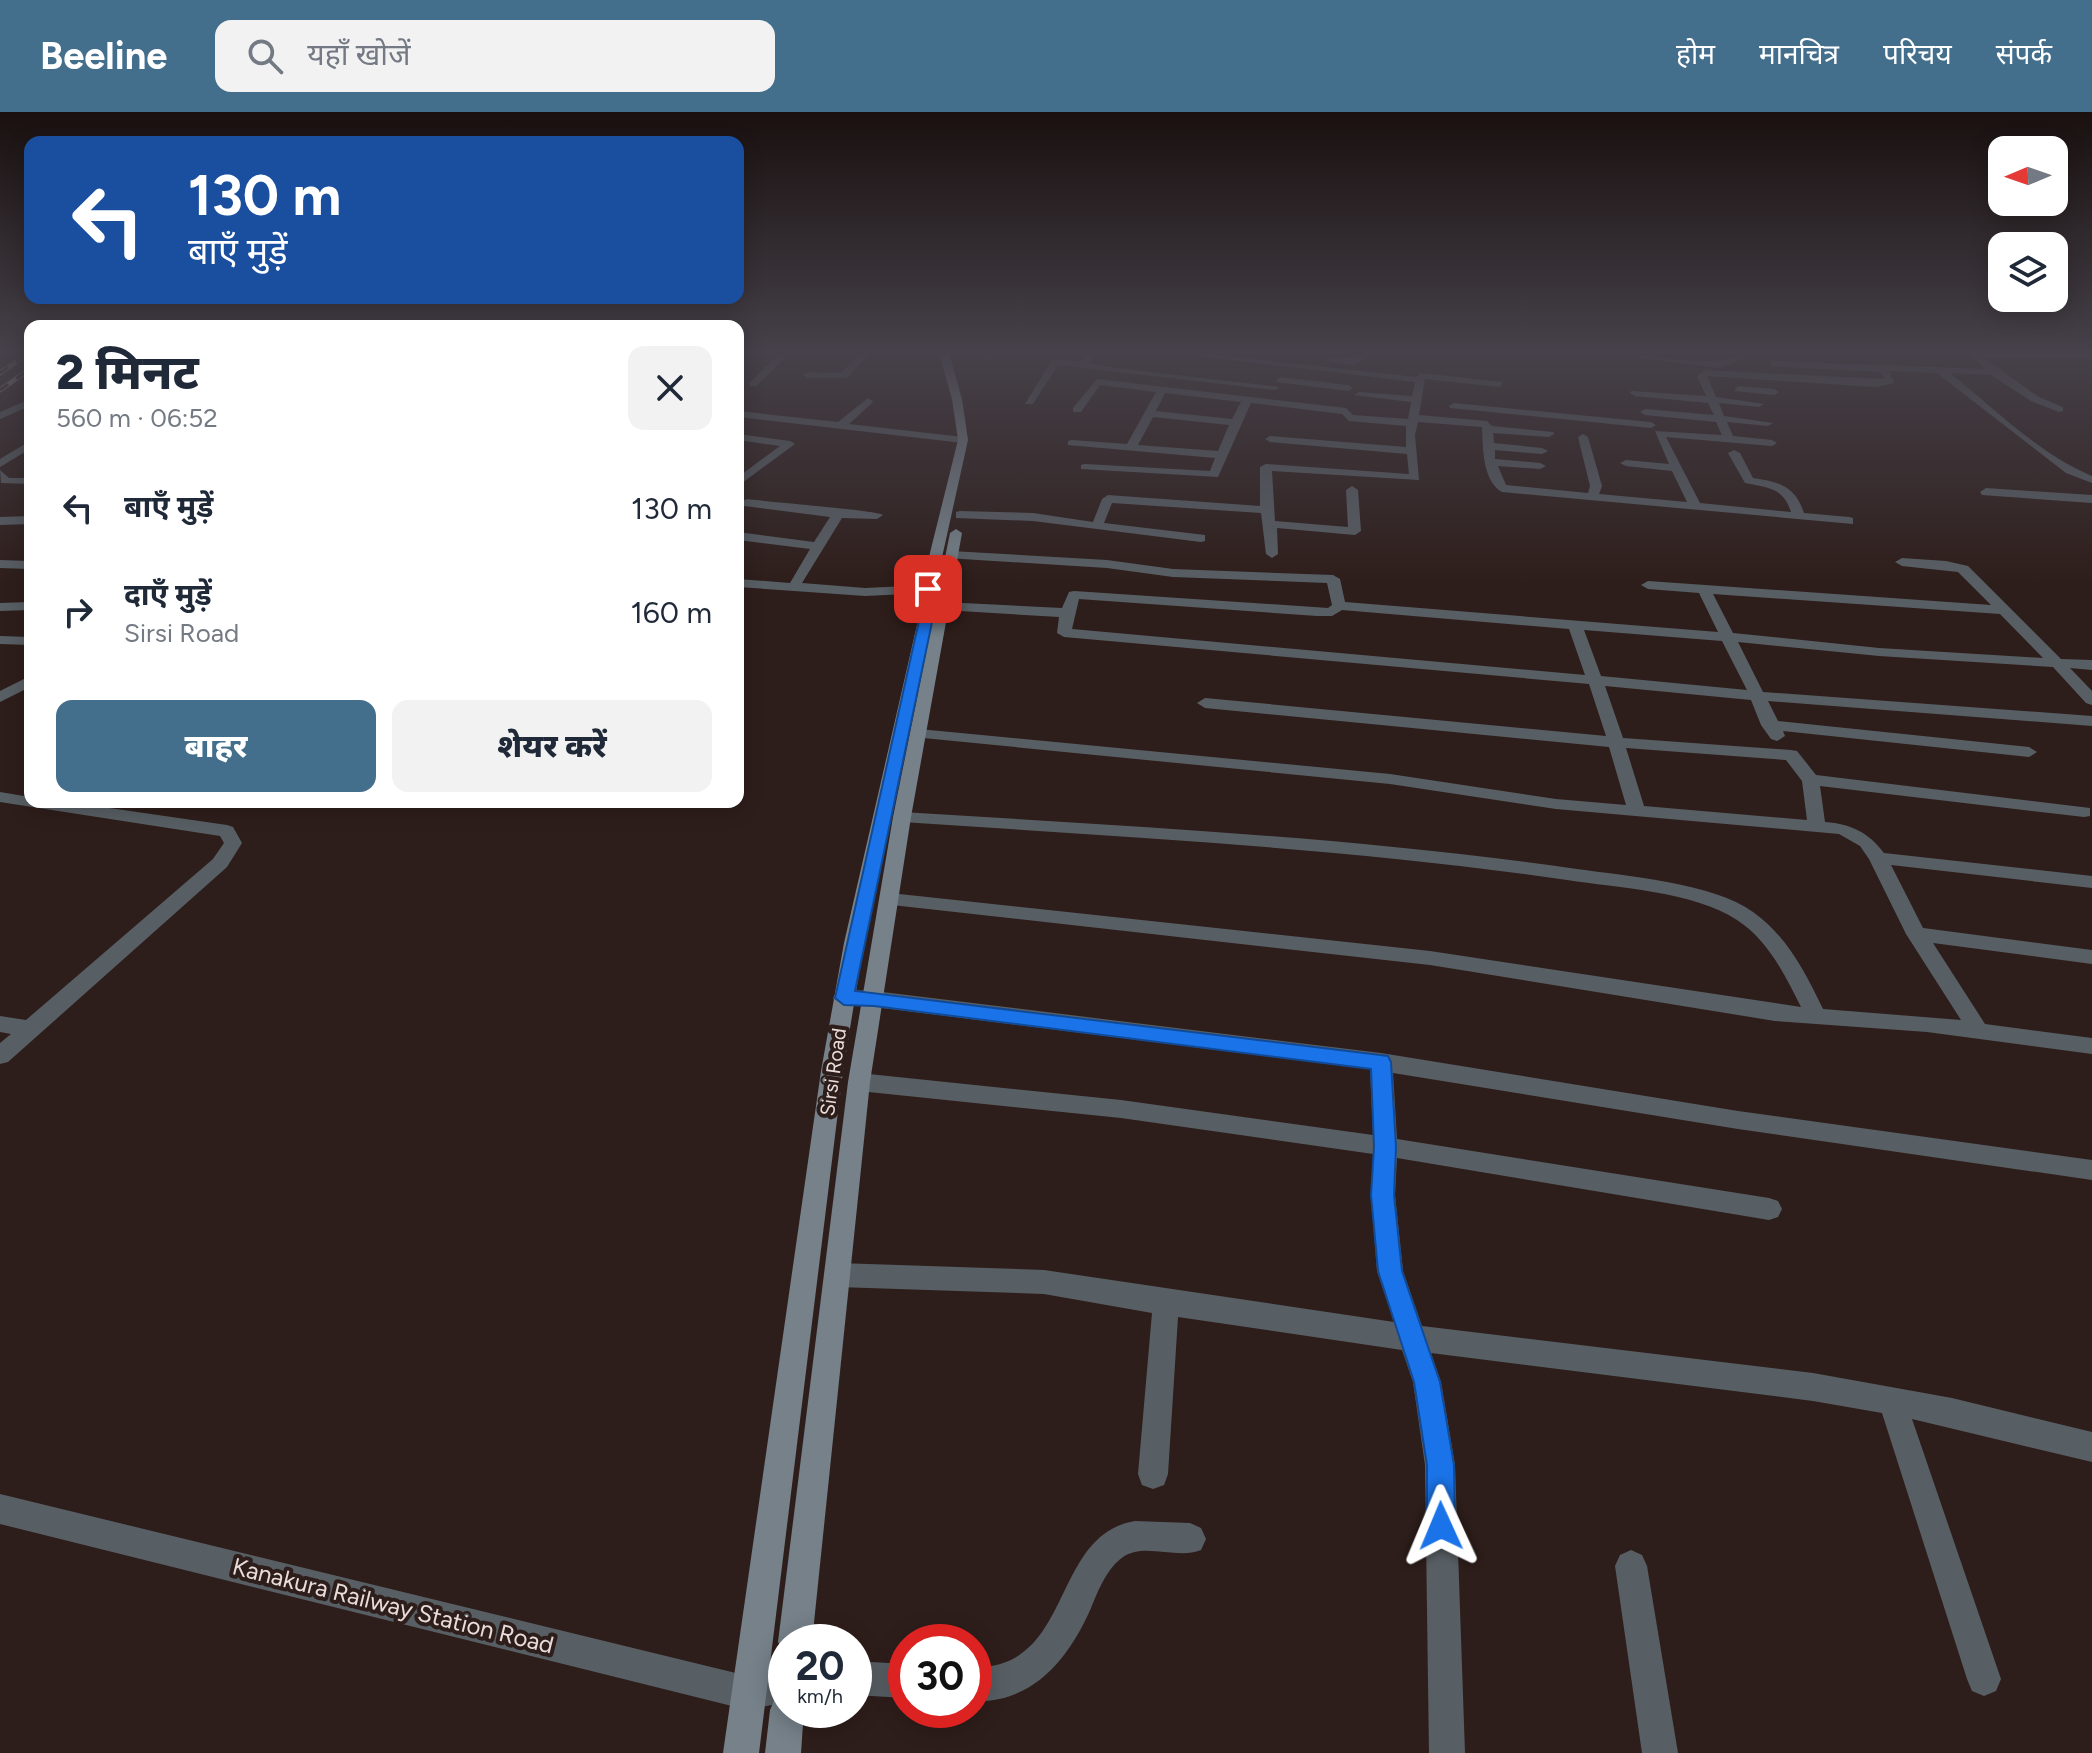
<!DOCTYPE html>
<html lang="hi">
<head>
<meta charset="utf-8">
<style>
  :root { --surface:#fff; --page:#f2f2f3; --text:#1f2937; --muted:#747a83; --accent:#436e8c }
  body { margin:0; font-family:Figtree,"Noto Sans Devanagari",sans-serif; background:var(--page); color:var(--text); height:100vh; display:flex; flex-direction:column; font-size:30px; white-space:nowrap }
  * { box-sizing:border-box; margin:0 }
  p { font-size:26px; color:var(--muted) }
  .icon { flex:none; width:44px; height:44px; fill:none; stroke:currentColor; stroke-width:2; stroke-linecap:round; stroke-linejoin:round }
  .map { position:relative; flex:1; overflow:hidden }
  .side { position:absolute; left:24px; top:208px; width:720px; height:488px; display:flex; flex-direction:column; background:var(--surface); border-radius:16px; box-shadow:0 4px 20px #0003 }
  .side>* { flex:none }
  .hud { position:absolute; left:24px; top:24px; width:720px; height:168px; border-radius:16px; box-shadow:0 4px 20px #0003; background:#1a4fa0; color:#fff; overflow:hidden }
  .needle { width:52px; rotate:268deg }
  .fabs { position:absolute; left:1988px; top:24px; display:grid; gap:16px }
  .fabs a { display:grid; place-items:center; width:80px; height:80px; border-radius:16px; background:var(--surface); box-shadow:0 4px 20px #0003; font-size:40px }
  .speed { position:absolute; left:768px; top:1512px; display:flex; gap:16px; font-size:40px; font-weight:700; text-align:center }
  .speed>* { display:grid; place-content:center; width:104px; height:104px; border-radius:50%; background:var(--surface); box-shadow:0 4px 20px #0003; line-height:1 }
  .speed small { font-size:20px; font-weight:400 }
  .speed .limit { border:12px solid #d22; background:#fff; color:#111 }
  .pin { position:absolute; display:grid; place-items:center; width:68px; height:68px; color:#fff; margin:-34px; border-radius:16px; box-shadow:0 4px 12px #0006 }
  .me { position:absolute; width:88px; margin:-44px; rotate:359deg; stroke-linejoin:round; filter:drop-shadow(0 0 6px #0008) }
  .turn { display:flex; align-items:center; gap:28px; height:168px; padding:0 32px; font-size:36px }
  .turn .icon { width:104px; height:104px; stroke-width:2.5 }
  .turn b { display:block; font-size:56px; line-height:68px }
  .round { display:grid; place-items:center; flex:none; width:84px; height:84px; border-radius:16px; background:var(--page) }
  .head { display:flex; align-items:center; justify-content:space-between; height:136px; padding:0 32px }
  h1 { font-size:48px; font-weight:800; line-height:60px }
  .button { display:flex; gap:16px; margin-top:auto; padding:16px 32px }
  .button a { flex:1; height:92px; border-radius:16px; background:var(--accent); color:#fff; font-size:32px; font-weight:800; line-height:92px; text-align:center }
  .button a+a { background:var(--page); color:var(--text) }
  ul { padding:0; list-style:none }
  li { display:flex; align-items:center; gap:24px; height:104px; padding:0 32px }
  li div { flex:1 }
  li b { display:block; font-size:30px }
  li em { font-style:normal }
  header { display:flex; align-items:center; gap:48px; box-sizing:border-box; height:112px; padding:0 40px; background:var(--accent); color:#fff }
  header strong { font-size:38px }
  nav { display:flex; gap:44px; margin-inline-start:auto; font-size:28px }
  .search { width:560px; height:72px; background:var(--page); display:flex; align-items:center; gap:20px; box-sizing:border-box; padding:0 28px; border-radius:16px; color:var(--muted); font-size:30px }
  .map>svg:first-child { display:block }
</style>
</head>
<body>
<header>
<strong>Beeline</strong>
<div class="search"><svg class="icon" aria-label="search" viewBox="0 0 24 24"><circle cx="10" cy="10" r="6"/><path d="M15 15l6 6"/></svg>यहाँ खोजें</div>
<nav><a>होम</a><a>मानचित्र</a><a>परिचय</a><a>संपर्क</a></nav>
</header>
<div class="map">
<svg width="2092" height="1641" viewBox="0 0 2092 1641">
  <rect width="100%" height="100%" fill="#2e1e1b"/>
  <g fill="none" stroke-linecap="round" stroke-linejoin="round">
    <!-- minor -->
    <g fill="#585f64" fill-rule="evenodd">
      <path d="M740 241H749L738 251Z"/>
      <path d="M780 241H790L756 274H750V270Z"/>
      <path d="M861 241H870L847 266H808L803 263 808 260 841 261Z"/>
      <path d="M979 241H988L993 246 985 248Z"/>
      <path d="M1087 241H1096L1090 251 1107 255 1280 275 1275 278 1058 253 1033 292H1025L1052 248 1081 249Z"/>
      <path d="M1171 241H1202L1416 265 1421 261 1503 270 1500 275 1425 267 1419 303 1487 309 1492 314 1553 320 1554 322 1549 325 1493 321 1494 331 1542 336 1548 339 1542 342 1495 338V347L1540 351 1546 354 1540 357 1498 354 1506 373 1588 381 1590 374 1578 325 1583 322 1588 325 1602 374 1599 382 1687 390 1672 359 1626 354 1620 351 1626 348 1669 352 1655 319 1722 323 1716 310 1645 303 1640 300 1645 297 1714 303 1708 291 1635 284 1630 281 1631 279 1706 284 1697 264 1704 258 1885 267 1880 260 1769 254 1772 249 1985 257 1968 241H2092V246H1984L2039 285 2063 295V299L2059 300 2031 289 1991 263 1950 261C1994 296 2040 343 2092 364V371L2066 361 1937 261 1889 259 1894 271 1876 275 1707 264 1716 285 1764 292 1759 295 1719 291 1724 304 1773 311 1768 314 1727 310 1733 324 1772 328 1777 331 1772 334 1666 325 1700 391 1791 400C1783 375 1768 376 1745 371L1728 341 1734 338 1740 341 1753 366C1780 370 1795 374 1804 401L1849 405 1853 406V412L1502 380C1482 369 1483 334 1482 315L1418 310 1415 323 1419 368 1272 359 1275 409 1348 415 1346 378 1352 374 1358 378 1361 419 1355 423 1277 416 1278 442 1272 446 1266 442 1261 401 1112 391 1104 411 1205 423V429L1201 430 1033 409 956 406V400L960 399 1033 401 1093 410 1102 387 1108 383 1260 394V355L1266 352 1409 362 1407 342 1270 330 1265 327 1270 324 1406 335V314L1349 309 1342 302 1251 291 1218 365 1081 357V353L1085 352 1210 359 1215 346 1068 333V329L1072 328 1127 332 1156 280 1100 273 1081 300H1073V296L1097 267 1346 296 1353 303 1408 307 1411 290 1354 283 1359 280 1412 284 1415 270ZM1165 281 1241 290 1232 307 1156 299ZM1153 305 1229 313 1218 339 1138 333Z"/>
      <path d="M1366 241H1378L1353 253 1325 249C1335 243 1352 247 1366 241Z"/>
      <path d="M1601 241C1637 241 1704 256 1735 245L1733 241H1742L1745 246 1720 256Z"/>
      <path d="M1279 265 1348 273 1353 276 1348 279 1276 270Z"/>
      <path d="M1738 274 1774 277 1779 280 1774 283 1734 279Z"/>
      <path d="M868 286 873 289 872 291 849 312 963 325 968 328 963 331 738 305V299L838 310Z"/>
      <path d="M30 287V294L0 307V300Z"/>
      <path d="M1454 291 1651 310 1656 313 1651 316 1450 296 1449 294Z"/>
      <path d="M738 322 790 329 795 332 738 374V365L780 334 738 328Z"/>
      <path d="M30 329V337L0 355V347Z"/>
      <path d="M0 358 9 366H30V372L1 371Z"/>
      <path d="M1986 376 2092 383V391L1982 383 1980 380Z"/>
      <path d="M748 387C767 390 876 398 883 403L877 407 842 406 802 471 865 476 928 473 935 477 928 481 865 484 738 475V467L790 471 810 437 738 428V420L814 430 830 405 744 394V388Z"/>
      <path d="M30 404V412L0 413V405Z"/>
      <path d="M951 439 1107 448 1173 457 1333 463 1340 467 1345 490 1718 520 1699 481 1648 477 1641 473 1648 469 1991 493 1958 460 1902 454 1895 450 1902 446 1946 449 1968 454 2061 547 2092 548V558L2070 556 2092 579V593L2086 591 2053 555 1879 544 1738 530 1763 580 2092 604V614L1768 589 1778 609 2029 635 2037 640 2029 645 1783 619 1785 624 1777 629 1771 627 1761 613 1751 588 1605 574 1623 626 1791 638 1797 639 1816 663 2090 696V704L2084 705 1820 674 1825 710C1851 712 1868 720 1884 741L2092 764V776L1891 753 1923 816 2092 838V852L1933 831 1985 912 2092 926V942L1927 920 1775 909 1430 853 883 792 880 787 890 781 1430 839 1801 895C1785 863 1768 828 1737 808 1693 779 1618 776 1567 768 1347 736 1124 725 902 710L893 705 902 700C1127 714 1354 725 1577 757 1626 764 1713 771 1753 800 1787 824 1805 860 1823 897L1961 908 1906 822 1869 747 1860 734 1839 722 1556 697 1390 672 913 625V619L919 617 1390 662 1556 687 1626 693 1609 635 1205 596 1197 591 1205 586 1606 624 1589 572 1064 525 1057 521 1059 505 943 498 936 494 943 490 1062 496 1069 480 1074 479 1328 496 1332 493 1327 471 1173 465 1107 456 946 446 945 443ZM1713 482 2000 502 2043 546 1879 536 1733 521ZM1079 487 1317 504H1332L1342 498 1569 517 1585 563 1072 517ZM1584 518 1722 529 1747 578 1601 564ZM1626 636 1786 648 1802 669 1807 708 1644 694Z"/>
      <path d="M0 448 30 449V457L0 456Z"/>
      <path d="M30 490V498L0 499V491Z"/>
      <path d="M0 524 30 525V533L0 532Z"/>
      <path d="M30 564V575L0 590V579Z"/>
      <path d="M0 680 30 685V690H68L227 713 233 715 242 731 227 755 8 950 0 952V931L11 922 0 920V904L26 908 213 747 224 731 220 724 0 690Z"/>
      <path d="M844 878 874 879 1381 941 1738 999 2092 1048V1068L1738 1017 1393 961 1397 1027 1769 1086 1778 1089 1782 1097 1778 1105 1769 1108 1397 1046 1395 1083 1403 1159 1422 1214 1813 1261 1952 1286 2092 1320V1350L1912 1307 2001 1567 1996 1579 1984 1584 1972 1579 1967 1567 1882 1301 1813 1289 1431 1241 1441 1270 1455 1353 1465 1641H1429L1425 1353 1413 1270 1402 1238 1178 1205 1168 1362 1164 1373 1153 1377 1142 1373 1138 1362 1152 1201 1044 1182 838 1175 829 1171 825 1163 829 1155 838 1151 1044 1158 1394 1210 1377 1159 1371 1083 1373 1042 1121 1006 859 979 851 976 848 970 851 964 859 961 1121 988 1373 1023 1370 957 874 895 836 891 833 886 836 881Z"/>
      <path d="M0 1382 748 1564 786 1556V1590L748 1598 0 1412Z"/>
      <path d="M1135 1409 1190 1411 1201 1416 1206 1427 1201 1438C1177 1448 1145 1430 1123 1445 1107 1456 1098 1479 1091 1496 1069 1546 1034 1591 974 1589V1555C1074 1557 1050 1423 1135 1409Z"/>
      <path d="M1631 1438 1642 1443 1647 1454 1678 1641H1642L1615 1454 1620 1443Z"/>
      <path d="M854 1549 906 1552V1586L854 1583Z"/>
    </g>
    <!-- secondary -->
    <g fill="#768189" fill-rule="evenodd">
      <path d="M939 241H949L962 287 968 328 935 477 936 490 950 421 956 417 962 421 911 705 870 970 812 1530H786V1543L778 1530 848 970 893 705 933 507 864 831 843 959 759 1641H723L821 959 844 831 922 491 921 477 958 328 952 287Z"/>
      <path d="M786 1581V1598H804L801 1641H765L770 1598 775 1586Z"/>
    </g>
    <defs>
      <g id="rail">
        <path d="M0 261 29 241"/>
        <path d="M0 278 30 257"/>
      </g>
    </defs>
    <!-- rail casing -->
    <use href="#rail" stroke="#aea09e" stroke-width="5"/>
    <!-- rail -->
    <use href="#rail" stroke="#2e1e1b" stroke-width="3" stroke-dasharray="10" stroke-linecap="butt"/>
  </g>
  <!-- sky -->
  <linearGradient id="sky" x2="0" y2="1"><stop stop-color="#19100f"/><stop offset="0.51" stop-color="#46414a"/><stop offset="1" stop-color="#46414a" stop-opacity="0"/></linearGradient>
  <rect width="2092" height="471" fill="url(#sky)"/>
  <!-- route -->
  <path fill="#1a73e8" stroke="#114b97" stroke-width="2" d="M928 474 935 477 936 491 855 879 1388 944 1391 950 1396 1035 1394 1083 1402 1159 1440 1270 1454 1353 1455 1414 1451 1424 1441 1428 1431 1424 1427 1414V1353L1414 1270 1378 1159 1371 1083 1374 1035 1371 957 874 894 844 893 835 886 923 491 922 477Z"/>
  <g text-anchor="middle" stroke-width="8" stroke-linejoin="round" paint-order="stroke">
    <!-- street labels -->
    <g font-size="20" fill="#e9dddb" stroke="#2e1e1b">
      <text transform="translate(833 960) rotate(-82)" y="7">Sirsi Road</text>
    </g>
    <!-- near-street labels -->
    <g font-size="24" fill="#e9dddb" stroke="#2e1e1b">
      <text transform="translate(393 1494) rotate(14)" y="8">Kanakura Railway Station Road</text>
    </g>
  </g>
</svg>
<div class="fabs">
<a><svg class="needle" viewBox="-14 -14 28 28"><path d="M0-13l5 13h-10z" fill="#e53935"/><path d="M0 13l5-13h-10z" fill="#747a83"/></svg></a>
<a><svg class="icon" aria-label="layers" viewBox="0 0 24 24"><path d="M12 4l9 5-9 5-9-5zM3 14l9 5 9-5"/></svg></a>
</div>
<div class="speed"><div>20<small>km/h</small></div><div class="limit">30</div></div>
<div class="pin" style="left:928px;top:477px;background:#d93025"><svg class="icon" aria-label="arrive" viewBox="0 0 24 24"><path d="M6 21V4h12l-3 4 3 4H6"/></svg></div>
<svg class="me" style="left:1441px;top:1414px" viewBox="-20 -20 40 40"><path d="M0-17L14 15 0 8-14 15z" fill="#1a73e8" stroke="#fff" stroke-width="4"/></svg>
<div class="hud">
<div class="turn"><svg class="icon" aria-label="left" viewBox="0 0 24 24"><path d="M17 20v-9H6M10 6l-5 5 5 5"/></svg><div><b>130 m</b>बाएँ मुड़ें</div></div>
</div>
<section class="side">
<div class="head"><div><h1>2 मिनट</h1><p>560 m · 06:52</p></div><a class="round"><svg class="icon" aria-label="close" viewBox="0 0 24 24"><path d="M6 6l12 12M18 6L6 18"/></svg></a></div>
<ul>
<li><svg class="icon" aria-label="left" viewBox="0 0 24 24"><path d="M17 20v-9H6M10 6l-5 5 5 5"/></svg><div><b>बाएँ मुड़ें</b></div><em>130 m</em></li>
<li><svg class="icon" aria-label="right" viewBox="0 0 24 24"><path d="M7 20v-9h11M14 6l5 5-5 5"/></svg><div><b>दाएँ मुड़ें</b><p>Sirsi Road</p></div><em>160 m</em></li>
</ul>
<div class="button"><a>बाहर</a><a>शेयर करें</a></div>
</section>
</div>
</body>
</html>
